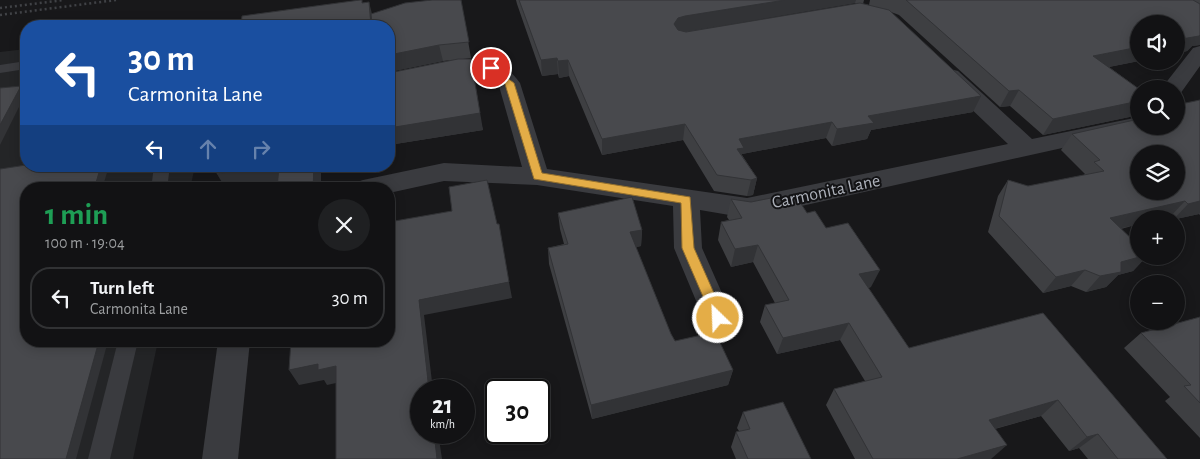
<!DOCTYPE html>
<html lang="en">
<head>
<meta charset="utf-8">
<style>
  :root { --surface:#121214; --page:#1f2022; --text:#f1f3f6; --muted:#9c9ea0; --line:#313234 }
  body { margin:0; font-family:"Alegreya Sans",sans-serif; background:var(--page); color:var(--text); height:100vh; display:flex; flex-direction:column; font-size:19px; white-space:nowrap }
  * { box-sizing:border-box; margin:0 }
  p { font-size:16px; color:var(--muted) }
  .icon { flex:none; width:28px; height:28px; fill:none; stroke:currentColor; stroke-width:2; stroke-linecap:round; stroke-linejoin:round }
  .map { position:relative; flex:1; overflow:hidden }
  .side { position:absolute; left:20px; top:182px; width:375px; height:165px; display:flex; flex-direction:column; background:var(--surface); border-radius:20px; box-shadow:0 2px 12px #0003,0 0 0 1px var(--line) }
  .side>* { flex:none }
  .top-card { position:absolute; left:20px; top:20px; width:375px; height:152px; border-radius:20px; box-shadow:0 2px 12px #0003,0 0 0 1px var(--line); background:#1a4fa0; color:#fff; overflow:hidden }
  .fabs { position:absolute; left:1130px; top:15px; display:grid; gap:10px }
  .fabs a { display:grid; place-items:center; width:55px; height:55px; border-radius:50%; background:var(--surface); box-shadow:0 2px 12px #0003,0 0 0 1px var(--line); font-size:25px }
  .speed { position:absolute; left:410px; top:379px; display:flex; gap:10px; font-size:25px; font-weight:700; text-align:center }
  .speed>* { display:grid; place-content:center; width:65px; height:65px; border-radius:50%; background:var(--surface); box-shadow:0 2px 12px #0003,0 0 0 1px var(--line); line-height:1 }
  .speed small { font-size:12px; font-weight:400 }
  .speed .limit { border:2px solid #111; border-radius:8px; background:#fff; color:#111 }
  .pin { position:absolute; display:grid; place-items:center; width:42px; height:42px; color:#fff; margin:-21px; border:2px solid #fff; border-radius:50%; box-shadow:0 1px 5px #0007 }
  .me { position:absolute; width:55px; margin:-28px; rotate:336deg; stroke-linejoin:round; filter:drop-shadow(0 0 4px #0008) }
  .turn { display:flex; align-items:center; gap:18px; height:105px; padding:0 25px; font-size:22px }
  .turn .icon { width:65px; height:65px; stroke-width:2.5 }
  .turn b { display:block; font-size:35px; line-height:42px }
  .lanes { display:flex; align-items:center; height:48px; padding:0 25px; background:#0003; justify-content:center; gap:25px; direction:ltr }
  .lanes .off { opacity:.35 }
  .round { display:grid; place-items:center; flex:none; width:52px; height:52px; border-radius:26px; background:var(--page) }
  .head { display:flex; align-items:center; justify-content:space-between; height:85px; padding:0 25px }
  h1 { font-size:30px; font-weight:700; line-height:38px; color:#1e9e55 }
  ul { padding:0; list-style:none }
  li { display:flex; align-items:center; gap:15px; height:62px; margin:0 10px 8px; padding:0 15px; border:2px solid var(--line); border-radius:20px }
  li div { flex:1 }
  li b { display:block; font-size:19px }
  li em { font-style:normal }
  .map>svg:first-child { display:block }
</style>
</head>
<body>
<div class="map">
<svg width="1200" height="459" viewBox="0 0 1200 459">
  <rect width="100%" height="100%" fill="#18181a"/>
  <!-- built -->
  <path fill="#242527" d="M26 49V166H195L190 189H26V341H158L133 459H0V52Z"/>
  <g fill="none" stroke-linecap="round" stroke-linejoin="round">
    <!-- path -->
    <g stroke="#404246" stroke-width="2.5" stroke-dasharray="2 3" stroke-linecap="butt">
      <path d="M0 8 64 0"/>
      <path d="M0 15 116 0"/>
    </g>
    <!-- lane -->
    <g fill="#3a3b3f" fill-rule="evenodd">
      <path d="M26 61V69L0 73V65Z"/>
      <path d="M154 166H170L167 189H151Z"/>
      <path d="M118 341H138L110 459H88Z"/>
    </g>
    <!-- street -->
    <g fill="#3a3b3f" fill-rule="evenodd">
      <path d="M1200 46V66L1180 94 1176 95V89H1161L1193 48Z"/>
      <path d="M461 61C486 61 504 60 520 83L547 169 747 198 1008 144 942 81 939 76 942 71 950 69 958 71 1032 139 1139 117V126H1149L1147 129 1139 131 747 218 700 210 702 248 733 318 729 327 718 331 707 327 674 248 673 206 537 185 444 181 389 193V189H350L354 183 363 180 444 163 522 167 499 86 485 74 461 73 389 88V74Z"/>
      <path d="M218 341H250L238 459H202Z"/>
    </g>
  </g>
  <!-- wall -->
  <g fill="#3e3f42" fill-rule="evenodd">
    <path d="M461 0 471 58 463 59 483 130 389 145V73L452 60 443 61 389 72V26H241L363 3 372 14Z"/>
    <path d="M516 0H864L863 4 869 5 870 0H1200V45L1192 46 1187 51 1176 54V24H1139V61L1109 67 1139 89V115L1043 135 1010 106 1000 107 899 15 891 12 973 112 871 130 867 139 832 146 826 138 742 154V155L757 178 753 195 747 196 714 191 683 140 602 155 569 76 559 78 558 74 542 76 517 4ZM855 3 857 4 685 32Z"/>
    <path d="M1200 100V215L1199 214 1176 219H1172L1170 217 1139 219V224L1121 229 1139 256H1147L1133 271 1118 275 1106 287 1086 292 1071 286 1043 293 988 232 998 196 1008 180 1028 186 1084 175 1085 174 1061 150 1072 134 1139 126Z"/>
    <path d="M731 199 751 202 775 204 807 213 826 228 871 287 868 288 909 348 1043 313 1167 459H1088L1079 448 1069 451 1041 416 995 429 991 459H855L826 405 834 389 865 381 840 340 777 354 760 322 765 305 775 303 753 262 731 267 718 240 721 222 729 220 727 217Z"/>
    <path d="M558 213 642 230 641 246 636 247 671 334 675 341 733 370 728 385 592 419 549 264 548 248 564 244 560 229Z"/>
    <path d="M1200 317V438L1165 401 1170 397 1124 348 1141 333Z"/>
    <path d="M743 412 811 459H736L731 447 736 432 739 431 737 428Z"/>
  </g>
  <!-- shaded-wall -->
  <g fill="#323336">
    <path d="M785 0H856L855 3 684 32 676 34 674 24 678 18 685 16Z"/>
    <path d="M369 2 373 18 374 26H371Z"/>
    <path d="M1200 35V45L1192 46 1187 51 1176 54V40Z"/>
    <path d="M439 45 443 61 389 72V55Z"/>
    <path d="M1139 47V61L1083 72 1093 56Z"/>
    <path d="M557 58 558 74 542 76 541 60Z"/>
    <path d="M471 59 483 130 389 145V128Z"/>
    <path d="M568 60 569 76 559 78 558 61Z"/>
    <path d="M21 86 26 93 0 145V125Z"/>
    <path d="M1019 90 1010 106 1000 107 1009 91Z"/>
    <path d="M981 96 973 112 871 130 867 139 832 146 837 129 868 116Z"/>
    <path d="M1139 101V115L1043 135 1053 119Z"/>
    <path d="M832 122 826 138 742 154 740 164 735 156 739 139Z"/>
    <path d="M685 124 683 140 602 155V139Z"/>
    <path d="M101 166H109L102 189H94Z"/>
    <path d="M261 166H281L287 180 236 189H226L217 174Z"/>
    <path d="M314 166H359L321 173V189H313Z"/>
    <path d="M757 178 753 195 747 196 751 180Z"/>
    <path d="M1185 201 1170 217 1163 219H1139V224L1096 234 1110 218Z"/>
    <path d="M1200 201V213L1199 214 1176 219H1174L1188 204Z"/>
    <path d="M642 230 641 246 629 249 630 232Z"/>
    <path d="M758 245 753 262 731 267 735 249Z"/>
    <path d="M1143 256H1147L1133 271 1118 275 1106 287 1086 292 1100 276 1121 262Z"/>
    <path d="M880 270 871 287 851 291 859 274Z"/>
    <path d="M1085 270 1071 286 1043 293 1056 277Z"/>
    <path d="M509 282 512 298 424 315 433 390H429L419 300Z"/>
    <path d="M849 323 840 340 777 354 783 338Z"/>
    <path d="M99 341H108L76 459H66Z"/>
    <path d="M318 364 336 366 345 381 327 385 324 380 299 385 289 370Z"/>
    <path d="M733 370 728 385 592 419 591 405Z"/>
    <path d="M1058 400 1041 416 975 434 989 420Z"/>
    <path d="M434 432H438L442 459H437Z"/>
    <path d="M1098 434 1079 448 1069 451 1087 437Z"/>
    <path d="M1007 445 991 459H957Z"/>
  </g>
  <!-- building -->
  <g fill="#48494d" stroke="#323336" fill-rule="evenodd">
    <path d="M360 0H362V3L369 2 371 26H241L242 16Z"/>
    <path d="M432 0H461L469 42 439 45 389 55V26H372L371 14 405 3Z"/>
    <path d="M519 0H785L685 16 678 18 674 24 678 30 686 32 860 3 889 10 981 96 868 116 874 123 837 129 832 122 739 139 744 148 737 149 757 178 751 180 717 175 685 124 602 139 568 60 558 61 557 58 541 60Z"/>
    <path d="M906 0H1193L1200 4V35L1199 36 1176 40V24H1139V47L1093 56 1139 89V101L1053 119 1019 90 1009 91Z"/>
    <path d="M458 59H471L480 113 389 128V73Z"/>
    <path d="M21 86 0 125V88Z"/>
    <path d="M1200 100V201L1188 204 1185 201 1110 218 1139 246V256H1143L1121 262V272L1100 276 1085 270 1056 277 999 216 1008 180 1028 186 1104 171 1094 162 1100 160 1072 134 1139 119V126H1176V105ZM1139 154H1176V191H1139Z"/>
    <path d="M26 165V166H101L94 189H26V341H99L66 459H0V169Z"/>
    <path d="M219 166H261L217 174Z"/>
    <path d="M279 166H314L313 189H277Z"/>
    <path d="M487 180 497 224H499L509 282 419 300 429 390H421V432H434L437 459H336V366L318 370V364L289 370 291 341H389V222L452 211 449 187Z"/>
    <path d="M632 197 642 230 630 232 671 334 675 341 715 332 733 370 591 405 548 248 568 244 558 213Z"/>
    <path d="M771 198 775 204 798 199 807 213 815 211 826 228 848 223 880 270 859 274 909 348 1043 313 1167 459H1118L1098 434 1087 437 1058 400 989 420 1007 445 957 459H873L834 389 882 377 849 323 783 338 765 305 789 300 758 245 735 249 721 222 742 218 731 199 751 202Z"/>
    <path d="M1200 317V403L1184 386 1191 385 1141 333Z"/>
    <path d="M783 402 811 459H748L736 432 750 429 743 412Z"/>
  </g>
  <!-- route -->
  <path fill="#e4ad47" stroke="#94702e" d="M491 66 514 83 542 173 690 197 694 248 725 318 723 322 718 323 714 322 682 248 681 203 534 179 505 84 488 70 487 68Z"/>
  <g text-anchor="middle" stroke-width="4" stroke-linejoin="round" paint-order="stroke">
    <!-- street labels -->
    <g font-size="18" fill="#acb0b9" stroke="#131315">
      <text transform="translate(826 191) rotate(-12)" y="6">Carmonita Lane</text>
    </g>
  </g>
</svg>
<div class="fabs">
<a><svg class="icon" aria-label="sound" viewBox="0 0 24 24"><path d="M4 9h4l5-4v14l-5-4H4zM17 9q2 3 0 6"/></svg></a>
<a><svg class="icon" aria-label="search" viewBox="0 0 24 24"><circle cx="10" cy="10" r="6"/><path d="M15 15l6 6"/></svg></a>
<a><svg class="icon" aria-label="layers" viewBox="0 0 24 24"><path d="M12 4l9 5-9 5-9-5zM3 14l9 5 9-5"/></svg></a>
<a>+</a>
<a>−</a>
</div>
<div class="speed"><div>21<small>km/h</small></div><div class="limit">30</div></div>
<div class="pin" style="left:491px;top:68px;background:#d93025"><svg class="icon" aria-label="arrive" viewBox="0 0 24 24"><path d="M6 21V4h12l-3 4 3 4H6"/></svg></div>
<svg class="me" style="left:718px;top:318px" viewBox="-20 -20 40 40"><circle r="17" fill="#e4ad47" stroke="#fff" stroke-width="3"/><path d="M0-11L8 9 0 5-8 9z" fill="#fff"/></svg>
<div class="top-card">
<div class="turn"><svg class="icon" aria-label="left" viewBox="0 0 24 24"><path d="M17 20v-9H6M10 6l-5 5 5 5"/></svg><div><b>30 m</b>Carmonita Lane</div></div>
<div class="lanes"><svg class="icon" aria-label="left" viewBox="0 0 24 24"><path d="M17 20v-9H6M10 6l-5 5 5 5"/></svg><svg class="icon off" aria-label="ahead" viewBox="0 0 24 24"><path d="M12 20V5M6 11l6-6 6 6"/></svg><svg class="icon off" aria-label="right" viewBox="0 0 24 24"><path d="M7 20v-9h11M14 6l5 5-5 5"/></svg></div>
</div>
<section class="side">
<div class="head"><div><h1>1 min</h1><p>100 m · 19:04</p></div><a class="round"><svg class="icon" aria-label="close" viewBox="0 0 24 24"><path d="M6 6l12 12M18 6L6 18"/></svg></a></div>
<ul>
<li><svg class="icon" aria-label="left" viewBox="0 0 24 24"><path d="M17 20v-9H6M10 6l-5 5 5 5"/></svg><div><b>Turn left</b><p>Carmonita Lane</p></div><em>30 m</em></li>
</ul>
</section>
</div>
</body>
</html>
